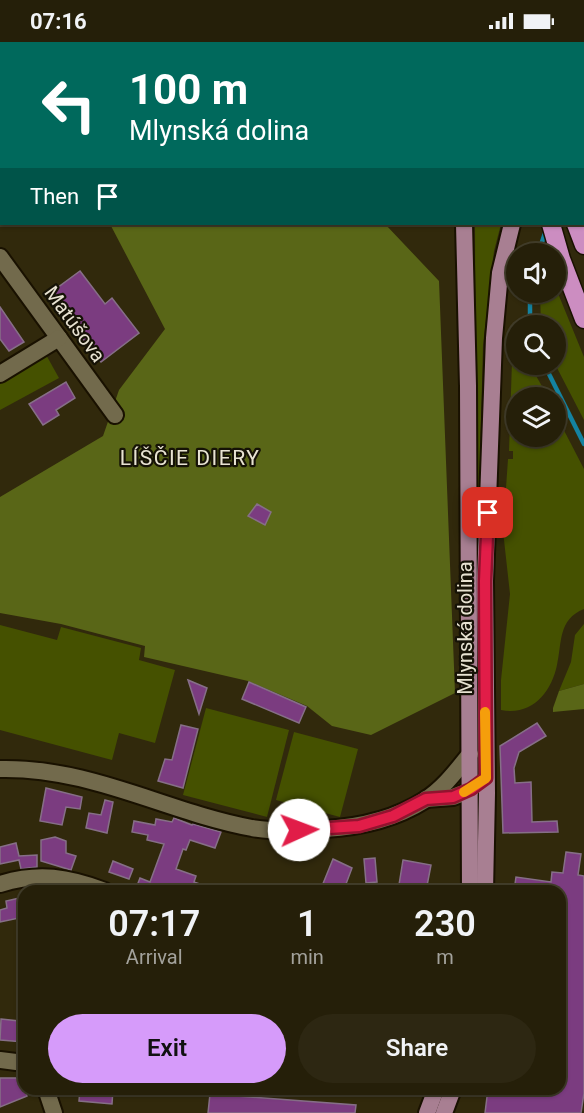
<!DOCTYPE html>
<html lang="en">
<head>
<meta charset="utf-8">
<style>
  :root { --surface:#251f09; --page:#2d2712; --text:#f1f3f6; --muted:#a3a29c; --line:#423d2a; --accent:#d69bfa }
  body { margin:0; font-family:Roboto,sans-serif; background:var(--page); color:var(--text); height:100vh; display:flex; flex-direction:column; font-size:22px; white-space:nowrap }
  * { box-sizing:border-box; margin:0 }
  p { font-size:20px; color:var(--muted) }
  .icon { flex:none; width:33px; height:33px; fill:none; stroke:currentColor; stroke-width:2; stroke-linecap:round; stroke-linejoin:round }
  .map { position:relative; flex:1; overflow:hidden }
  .drawer { position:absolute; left:18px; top:843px; width:548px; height:210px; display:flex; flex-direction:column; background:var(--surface); border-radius:18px; box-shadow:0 2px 4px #0004,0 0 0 2px var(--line) }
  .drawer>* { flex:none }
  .banner { position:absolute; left:0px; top:0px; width:585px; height:183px; box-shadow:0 2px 4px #0004,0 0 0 2px var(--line); background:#00695c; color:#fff; overflow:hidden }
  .controls { position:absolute; left:506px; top:201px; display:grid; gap:12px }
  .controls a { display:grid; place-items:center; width:60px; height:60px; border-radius:50%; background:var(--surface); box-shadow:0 2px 4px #0004,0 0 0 2px var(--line); font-size:30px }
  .pin { position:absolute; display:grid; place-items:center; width:51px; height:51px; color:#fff; margin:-26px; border-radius:12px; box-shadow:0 3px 9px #0006 }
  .me { position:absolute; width:66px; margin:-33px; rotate:88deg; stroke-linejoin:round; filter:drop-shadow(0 0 4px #0008) }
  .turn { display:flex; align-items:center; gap:21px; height:126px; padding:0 30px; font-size:27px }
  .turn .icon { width:78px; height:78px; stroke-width:2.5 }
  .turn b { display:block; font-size:42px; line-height:51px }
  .then { display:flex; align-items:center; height:57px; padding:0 30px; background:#0003; gap:12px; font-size:22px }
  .eta { display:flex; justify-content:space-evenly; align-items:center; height:102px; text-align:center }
  .eta b { font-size:36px; font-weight:600; line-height:42px }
  .cta { display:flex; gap:12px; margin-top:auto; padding:12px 30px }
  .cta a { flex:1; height:69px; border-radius:36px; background:var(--accent); color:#111; font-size:24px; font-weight:600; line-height:69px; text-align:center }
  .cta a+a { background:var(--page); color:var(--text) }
  .status { display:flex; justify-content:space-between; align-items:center; height:42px; padding:0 30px; background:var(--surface); direction:ltr }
  .status svg { height:16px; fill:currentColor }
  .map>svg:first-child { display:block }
</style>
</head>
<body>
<div class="status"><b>07:16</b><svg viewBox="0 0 49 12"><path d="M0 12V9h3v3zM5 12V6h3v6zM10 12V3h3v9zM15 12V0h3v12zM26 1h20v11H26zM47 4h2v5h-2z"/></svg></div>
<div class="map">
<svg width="584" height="1071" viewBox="0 0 584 1071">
  <rect width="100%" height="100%" fill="#31290c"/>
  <!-- green -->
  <g fill="#455100">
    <path d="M475 182H501L494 209 483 303 478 495H476Z"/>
    <path d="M555 244 584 315V378L555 322V284L541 283 540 251 555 250Z"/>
    <path d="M513 289H516V322L530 323 548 355 516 356V394H555V371L584 427V567C558 577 562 601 557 623 551 651 532 674 501 668V638L510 552 503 489 508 417H513V409H509Z"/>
    <path d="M45 311 59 336 0 368V336Z"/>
    <path d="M584 582V642L559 649 571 620 575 593Z"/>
    <path d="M0 583 57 598 61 585 141 606 139 618 175 628 155 701 119 691 112 718 0 688Z"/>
    <path d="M206 666 289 688 267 775 183 753Z"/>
    <path d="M294 690 358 707 340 775 276 758Z"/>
  </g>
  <!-- forest -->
  <g fill="#596617">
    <path d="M41 0H241L242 1H40Z"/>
    <path d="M110 182H385L439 239 455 651 371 693 332 684 307 664 248 639 144 615 145 604 61 582 0 571V455L103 394 119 348 165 287Z"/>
    <path d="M584 642V667L553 670V666L559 649Z"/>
  </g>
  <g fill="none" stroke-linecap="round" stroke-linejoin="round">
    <!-- stream -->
    <g stroke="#1483a1" stroke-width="4.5">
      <path d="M584 67V65"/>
      <path d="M538 212 546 188"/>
      <path d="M530 250V284"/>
      <path d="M544 322 584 402"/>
    </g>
  </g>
  <!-- building -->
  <g fill="#7b3c80" stroke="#866f87" stroke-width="1.5">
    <path d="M80 229 105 262 112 256 139 291 101 320 51 257 56 253 53 249Z"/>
    <path d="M0 265 24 300 9 309 0 297Z"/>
    <path d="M66 340 75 356 56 368 59 373 43 383 29 362Z"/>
    <path d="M257 462 271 470 265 483 248 474Z"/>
    <path d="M188 638 207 646 199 672Z"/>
    <path d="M249 640 306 665 299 681 242 657Z"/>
    <path d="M537 681 546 694 519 710 514 726 515 741 531 740 532 780 557 779 558 790 503 791 500 704Z"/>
    <path d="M181 683 198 687 183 746 158 739 165 717 172 718Z"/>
    <path d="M46 746 82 755 80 767 66 765 62 783 40 779Z"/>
    <path d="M105 758 113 760 107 791 86 786 89 771 101 773Z"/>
    <path d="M174 776 192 783 193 782 221 790 215 806 190 798 186 808 183 807 176 827 196 834 194 840 214 847V849H135L140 836 150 840 164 802 147 798 148 793 132 790 134 779 155 783 156 777 172 780Z"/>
    <path d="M55 795 66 799V811L76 814 71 828 41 819V798Z"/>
    <path d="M16 801 19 814 37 813V825L21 827 19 818 0 822V805Z"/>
    <path d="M566 810 581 812 578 833 584 834V1051L581 1071H485L488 1047H560V849H514L516 835 551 840 552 830 563 831Z"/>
    <path d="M375 816 377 840 366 841 364 817Z"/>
    <path d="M333 817 352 826 346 842 342 849H320Z"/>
    <path d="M403 818 431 823 426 849H398Z"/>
    <path d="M113 819 133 827 129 837 109 830Z"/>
    <path d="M24 855V875L0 880V868L7 866 6 859Z"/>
    <path d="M1 977 19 979 18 987H24V1000L0 998Z"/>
    <path d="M0 1036H16L23 1041 27 1054 0 1065Z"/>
    <path d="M80 1047H113L112 1062 79 1059Z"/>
    <path d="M210 1052 356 1063 355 1071H208Z"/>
  </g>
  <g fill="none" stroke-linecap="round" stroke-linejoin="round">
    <defs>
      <g id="minor">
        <path d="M0 215 115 373"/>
        <path d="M0 332 59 296"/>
        <path d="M0 727C91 725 166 770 252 786 277 790 301 789 325 787 360 785 395 777 425 758 443 747 457 728 470 712"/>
        <path d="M426 757 453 755 471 748"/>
        <path d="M0 842C39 830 68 835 105 849"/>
      </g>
      <g id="tertiary">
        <path d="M0 1018 24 1021"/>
        <path d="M46 1047 54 1071"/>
      </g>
      <g id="primary">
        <path d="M462 0V2"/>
        <path d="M564 2V0"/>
        <path d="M464 182 468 344 470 849"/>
        <path d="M485 849 487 751 485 539 494 296 500 231 512 182"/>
        <path d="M427 1071 436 1047"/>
        <path d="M444 1071 453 1047"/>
      </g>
      <g id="motorway">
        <path d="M504 0 505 2"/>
        <path d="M530 0 531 2"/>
        <path d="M551 182 561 217 584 277"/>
        <path d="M576 182 584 203"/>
      </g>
    </defs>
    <!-- minor casing -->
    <use href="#minor" stroke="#191100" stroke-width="20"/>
    <!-- tertiary casing -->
    <use href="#tertiary" stroke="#191100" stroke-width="20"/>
    <!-- primary casing -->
    <use href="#primary" stroke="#191100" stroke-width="20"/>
    <!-- motorway casing -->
    <use href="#motorway" stroke="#191100" stroke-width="21"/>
    <!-- minor -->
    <use href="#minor" stroke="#726a4c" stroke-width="16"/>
    <!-- tertiary -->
    <use href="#tertiary" stroke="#726a4c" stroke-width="16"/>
    <!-- primary -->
    <use href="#primary" stroke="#a87f92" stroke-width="16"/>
    <!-- motorway -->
    <use href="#motorway" stroke="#cc8dc1" stroke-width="18"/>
  </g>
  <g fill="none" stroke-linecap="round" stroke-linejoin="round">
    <defs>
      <path id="route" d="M299 788 359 784 393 774 426 757 453 755 471 747 486 736 485 539 488 471"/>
    </defs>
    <!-- route casing -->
    <use href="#route" stroke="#92132f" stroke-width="15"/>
    <!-- route -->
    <use href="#route" stroke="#e11d48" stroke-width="10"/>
    <!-- slow -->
    <path stroke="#f59e0b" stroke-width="10" d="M464 750 486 736 485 670"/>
  </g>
  <g text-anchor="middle" stroke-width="4.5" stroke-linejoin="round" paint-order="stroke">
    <!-- street labels -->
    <g font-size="20" fill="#e8e3d2" stroke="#151206">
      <text transform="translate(75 282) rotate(54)" y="7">Matúšova</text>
      <text transform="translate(465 586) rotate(-90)" y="7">Mlynská dolina</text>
    </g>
    <!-- neighbourhood labels -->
    <g font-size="21" letter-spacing="1.5" fill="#e8e3d2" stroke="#151206">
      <text x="190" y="423">LÍŠČIE DIERY</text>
    </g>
  </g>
</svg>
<div class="controls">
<a><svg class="icon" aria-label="sound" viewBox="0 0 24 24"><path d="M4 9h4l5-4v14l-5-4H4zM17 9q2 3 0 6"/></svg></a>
<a><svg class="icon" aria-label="search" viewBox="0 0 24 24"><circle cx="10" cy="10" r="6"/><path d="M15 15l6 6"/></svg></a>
<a><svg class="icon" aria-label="layers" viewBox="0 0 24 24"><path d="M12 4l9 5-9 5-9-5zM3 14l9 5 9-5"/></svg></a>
</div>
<div class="pin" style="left:488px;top:471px;background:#d93025"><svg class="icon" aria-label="arrive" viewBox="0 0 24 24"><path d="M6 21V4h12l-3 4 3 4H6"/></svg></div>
<svg class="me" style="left:299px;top:788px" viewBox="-20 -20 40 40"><circle r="19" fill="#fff"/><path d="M0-13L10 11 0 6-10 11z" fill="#e11d48"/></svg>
<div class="banner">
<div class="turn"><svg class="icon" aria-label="left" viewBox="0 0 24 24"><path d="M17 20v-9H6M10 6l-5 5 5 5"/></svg><div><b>100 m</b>Mlynská dolina</div></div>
<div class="then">Then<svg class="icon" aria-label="arrive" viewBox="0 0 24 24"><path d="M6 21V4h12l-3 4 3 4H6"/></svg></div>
</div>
<section class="drawer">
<div class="eta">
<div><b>07:17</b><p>Arrival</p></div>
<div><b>1</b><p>min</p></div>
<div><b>230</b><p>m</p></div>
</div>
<div class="cta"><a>Exit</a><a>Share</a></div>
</section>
</div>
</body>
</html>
